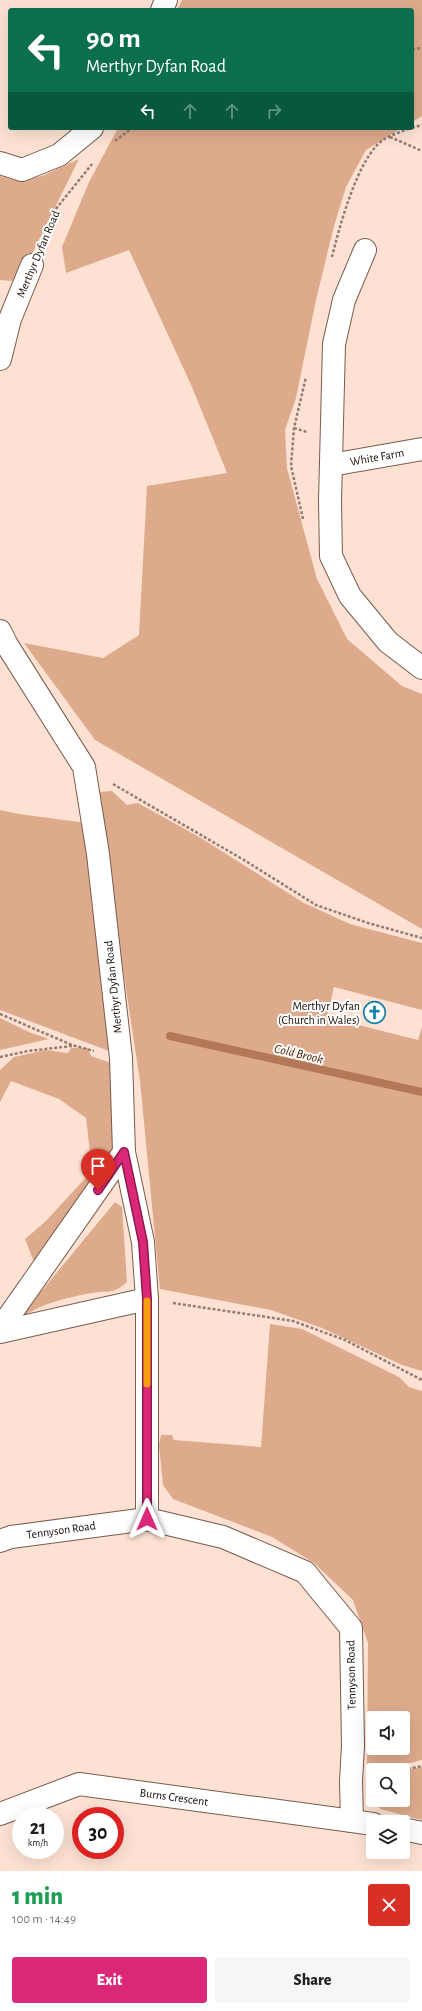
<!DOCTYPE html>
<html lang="en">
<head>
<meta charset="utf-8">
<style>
  :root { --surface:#fff; --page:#f6f6f6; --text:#202124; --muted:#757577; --accent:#db2777 }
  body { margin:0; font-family:"Alegreya Sans",sans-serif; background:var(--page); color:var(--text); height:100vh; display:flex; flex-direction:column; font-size:15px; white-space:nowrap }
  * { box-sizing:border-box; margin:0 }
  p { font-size:13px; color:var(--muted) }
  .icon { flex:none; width:22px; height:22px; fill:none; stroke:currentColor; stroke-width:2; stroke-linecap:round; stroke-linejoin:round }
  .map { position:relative; height:1871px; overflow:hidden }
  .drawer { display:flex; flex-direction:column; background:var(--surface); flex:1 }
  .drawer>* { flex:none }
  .hud { position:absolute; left:8px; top:8px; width:406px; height:122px; border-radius:4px; box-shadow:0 4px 16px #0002; background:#0b6e4f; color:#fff; overflow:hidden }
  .tools { position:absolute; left:366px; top:1711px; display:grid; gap:8px }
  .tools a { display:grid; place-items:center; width:44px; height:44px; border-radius:4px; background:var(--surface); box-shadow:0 4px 16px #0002; font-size:20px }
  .speed { position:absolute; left:12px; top:1807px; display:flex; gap:8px; font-size:20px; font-weight:700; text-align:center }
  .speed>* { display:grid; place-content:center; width:52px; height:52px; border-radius:50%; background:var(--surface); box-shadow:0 4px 16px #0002; line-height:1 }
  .speed small { font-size:10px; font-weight:400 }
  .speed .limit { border:6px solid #d22; background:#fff; color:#111 }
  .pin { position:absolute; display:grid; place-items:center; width:34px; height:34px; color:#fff; margin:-41px -17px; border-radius:50% 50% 50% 0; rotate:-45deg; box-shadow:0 0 4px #0007 }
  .pin .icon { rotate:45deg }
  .me { position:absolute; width:44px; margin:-22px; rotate:0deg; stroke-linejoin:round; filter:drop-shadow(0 0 3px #0008) }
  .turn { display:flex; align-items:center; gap:14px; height:84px; padding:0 12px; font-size:18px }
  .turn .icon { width:52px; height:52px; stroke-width:2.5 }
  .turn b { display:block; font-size:28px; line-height:34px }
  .lanes { display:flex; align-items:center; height:38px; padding:0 12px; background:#0003; justify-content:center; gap:20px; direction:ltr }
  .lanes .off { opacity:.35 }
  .round { display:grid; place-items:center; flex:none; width:42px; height:42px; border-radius:4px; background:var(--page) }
  .headline { display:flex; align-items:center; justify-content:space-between; height:68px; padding:0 12px }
  h1 { font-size:24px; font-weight:800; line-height:30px; color:#1e9e55 }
  .action { display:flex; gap:8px; margin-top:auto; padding:8px 12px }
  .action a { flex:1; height:46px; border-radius:4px; background:var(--accent); color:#fff; font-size:16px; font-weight:800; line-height:46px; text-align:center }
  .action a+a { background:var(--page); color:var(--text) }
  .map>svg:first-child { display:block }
</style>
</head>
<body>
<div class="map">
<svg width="422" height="1871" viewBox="0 0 422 1871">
  <rect width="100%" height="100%" fill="#fde2d3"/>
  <!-- green -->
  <g fill="#deaa8c" fill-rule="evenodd">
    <path d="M182 0H422V116L412 122V10H177Z"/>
    <path d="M118 128H402L366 150 346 187 334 226 316 300 296 398 285 430 287 468 317 579 347 639 402 686 422 694V929L95 740 24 643 103 658 139 635 147 486 227 473 192 387 129 250 66 273 62 247 89 182Z"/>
    <path d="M79 159 25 268 12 281 0 280V176L16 181 42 176Z"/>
    <path d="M112 791 127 805 138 803 201 838 304 903 350 924 422 943V1010L334 987 327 1017 418 1040 422 1027V1371L402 1365 322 1328 271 1310 160 1289 140 1081 101 825 98 792Z"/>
    <path d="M0 810 19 814 87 823 109 1051 0 1010Z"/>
    <path d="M0 1018 29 1032 49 1039 0 1050Z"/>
    <path d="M71 1048H88L91 1056 111 1063 123 1149 34 1262 25 1239 45 1222 92 1171 86 1118 59 1099 11 1081 0 1102V1070L14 1057 46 1050 68 1053Z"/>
    <path d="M115 1202 122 1207 127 1282C112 1295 110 1290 92 1293 70 1297 42 1303 24 1316H21Z"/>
    <path d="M270 1324 302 1329 399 1377 409 1387 422 1391V1760L381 1770 367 1768 368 1643 353 1600 314 1563 272 1537 173 1499 163 1485 159 1445 161 1435H172L174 1440 261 1447ZM373 1718H403V1748H373Z"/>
    <path d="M422 1767V1820L380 1809 375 1800H403V1771Z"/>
  </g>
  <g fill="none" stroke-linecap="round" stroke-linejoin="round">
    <!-- stream -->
    <path stroke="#b27858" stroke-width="8" d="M170 1036 422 1092"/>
    <defs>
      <g id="minor">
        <path d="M162 10 166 0"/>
        <path d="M0 163 22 170 59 155 92 128"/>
        <path d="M365 250 344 300 334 344 330 501 331 556 350 596 388 642 422 668"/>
        <path d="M0 359 10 319 32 265"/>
        <path d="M331 465 422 449"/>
        <path d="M0 631 7 645 84 767 98 854 121 1058 124 1152 0 1329"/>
        <path d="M124 1152 143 1242 147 1299V1519L223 1537 305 1572 351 1628 353 1746 351 1781 352 1821 373 1824"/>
        <path d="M0 1332 147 1299"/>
        <path d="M0 1541 11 1537 147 1519"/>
        <path d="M0 1814 79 1784 352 1821"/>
        <path d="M403 1829 422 1833"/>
      </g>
    </defs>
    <!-- minor casing -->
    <use href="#minor" stroke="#795c4c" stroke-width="24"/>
    <!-- path -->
    <g stroke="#917d73" stroke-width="2.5" stroke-dasharray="3 2" stroke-linecap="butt">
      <path d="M412 49 422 48"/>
      <path d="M412 128 422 125"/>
      <path d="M390 137 422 151"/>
      <path d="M115 141 132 128"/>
      <path d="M42 241 55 210 92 164"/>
      <path d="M332 257C339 228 358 157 383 140 391 135 403 131 411 128"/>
      <path d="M294 428 307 432"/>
      <path d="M303 519 291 466 294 428 306 377"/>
      <path d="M113 784 244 860 316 905 368 923 422 938"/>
      <path d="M0 1014 72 1045 94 1051"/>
      <path d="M0 1057 28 1051 72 1046"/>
      <path d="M173 1303 293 1321 345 1340 422 1380"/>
      <path d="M403 1770 422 1766"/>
    </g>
    <!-- minor -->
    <use href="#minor" stroke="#fff" stroke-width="22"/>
  </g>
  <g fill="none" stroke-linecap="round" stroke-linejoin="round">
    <defs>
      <path id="route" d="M98 1190 124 1152 143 1242 147 1299V1519"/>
    </defs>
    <!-- route casing -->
    <use href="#route" stroke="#8e194d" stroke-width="10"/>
    <!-- route -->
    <use href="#route" stroke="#db2777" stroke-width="7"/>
    <!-- slow -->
    <path stroke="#f59e0b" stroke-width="7" d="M147 1301V1384"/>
  </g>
  <!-- icons -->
  <defs>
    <symbol id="church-ring" viewBox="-11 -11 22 22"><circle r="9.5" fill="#fff" stroke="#1682aa" stroke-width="1.5"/><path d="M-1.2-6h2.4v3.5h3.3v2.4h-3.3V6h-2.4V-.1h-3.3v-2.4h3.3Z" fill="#1682aa"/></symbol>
  </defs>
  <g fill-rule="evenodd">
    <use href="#church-ring" x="362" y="1000" width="25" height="25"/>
  </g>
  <g text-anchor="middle" stroke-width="4" stroke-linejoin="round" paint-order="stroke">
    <!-- street labels -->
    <g font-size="12" fill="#170c06" stroke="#fff">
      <text transform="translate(38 254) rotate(-67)" y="4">Merthyr Dyfan Road</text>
      <text transform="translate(377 457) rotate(-10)" y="4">White Farm</text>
      <text transform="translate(113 987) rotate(-96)" y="4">Merthyr Dyfan Road</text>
      <text transform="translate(61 1530) rotate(-8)" y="4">Tennyson Road</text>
      <text transform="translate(351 1675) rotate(-91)" y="4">Tennyson Road</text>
      <text transform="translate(174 1797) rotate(8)" y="4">Burns Crescent</text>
    </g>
    <!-- poi labels -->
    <g font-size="12" fill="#170c06" stroke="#fff" text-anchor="end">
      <text x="360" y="1010">Merthyr Dyfan<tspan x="360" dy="14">(Church in Wales)</tspan></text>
    </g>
    <!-- water labels -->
    <g font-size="13" font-style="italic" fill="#502100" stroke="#fff">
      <text transform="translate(299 1053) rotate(13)" y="5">Cold Brook</text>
    </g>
  </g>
</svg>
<div class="tools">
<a><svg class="icon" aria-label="sound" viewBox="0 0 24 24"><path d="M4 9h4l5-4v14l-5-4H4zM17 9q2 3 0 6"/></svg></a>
<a><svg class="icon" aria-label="search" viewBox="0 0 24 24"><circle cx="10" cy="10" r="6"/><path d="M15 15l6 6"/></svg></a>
<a><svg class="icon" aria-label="layers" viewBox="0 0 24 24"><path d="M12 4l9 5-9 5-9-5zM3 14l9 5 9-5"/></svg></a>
</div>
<div class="speed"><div>21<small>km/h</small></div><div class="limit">30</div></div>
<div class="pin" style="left:98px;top:1190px;background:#d93025"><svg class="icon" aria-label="arrive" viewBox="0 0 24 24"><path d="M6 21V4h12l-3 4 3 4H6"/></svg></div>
<svg class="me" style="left:147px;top:1519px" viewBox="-20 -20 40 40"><path d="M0-17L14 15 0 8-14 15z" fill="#db2777" stroke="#fff" stroke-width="4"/></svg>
<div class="hud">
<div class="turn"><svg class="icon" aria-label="left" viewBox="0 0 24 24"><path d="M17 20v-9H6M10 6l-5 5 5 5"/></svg><div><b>90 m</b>Merthyr Dyfan Road</div></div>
<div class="lanes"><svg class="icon" aria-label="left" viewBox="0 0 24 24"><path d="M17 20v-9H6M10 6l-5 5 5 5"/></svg><svg class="icon off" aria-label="ahead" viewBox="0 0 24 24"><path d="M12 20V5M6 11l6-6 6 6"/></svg><svg class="icon off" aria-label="ahead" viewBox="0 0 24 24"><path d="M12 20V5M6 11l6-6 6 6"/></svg><svg class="icon off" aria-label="right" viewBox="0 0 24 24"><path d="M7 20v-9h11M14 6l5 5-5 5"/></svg></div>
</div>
</div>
<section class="drawer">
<div class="headline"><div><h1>1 min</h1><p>100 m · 14:49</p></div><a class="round" style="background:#d93025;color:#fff"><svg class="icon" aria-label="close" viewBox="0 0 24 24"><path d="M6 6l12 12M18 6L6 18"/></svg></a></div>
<div class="action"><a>Exit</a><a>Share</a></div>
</section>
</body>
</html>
